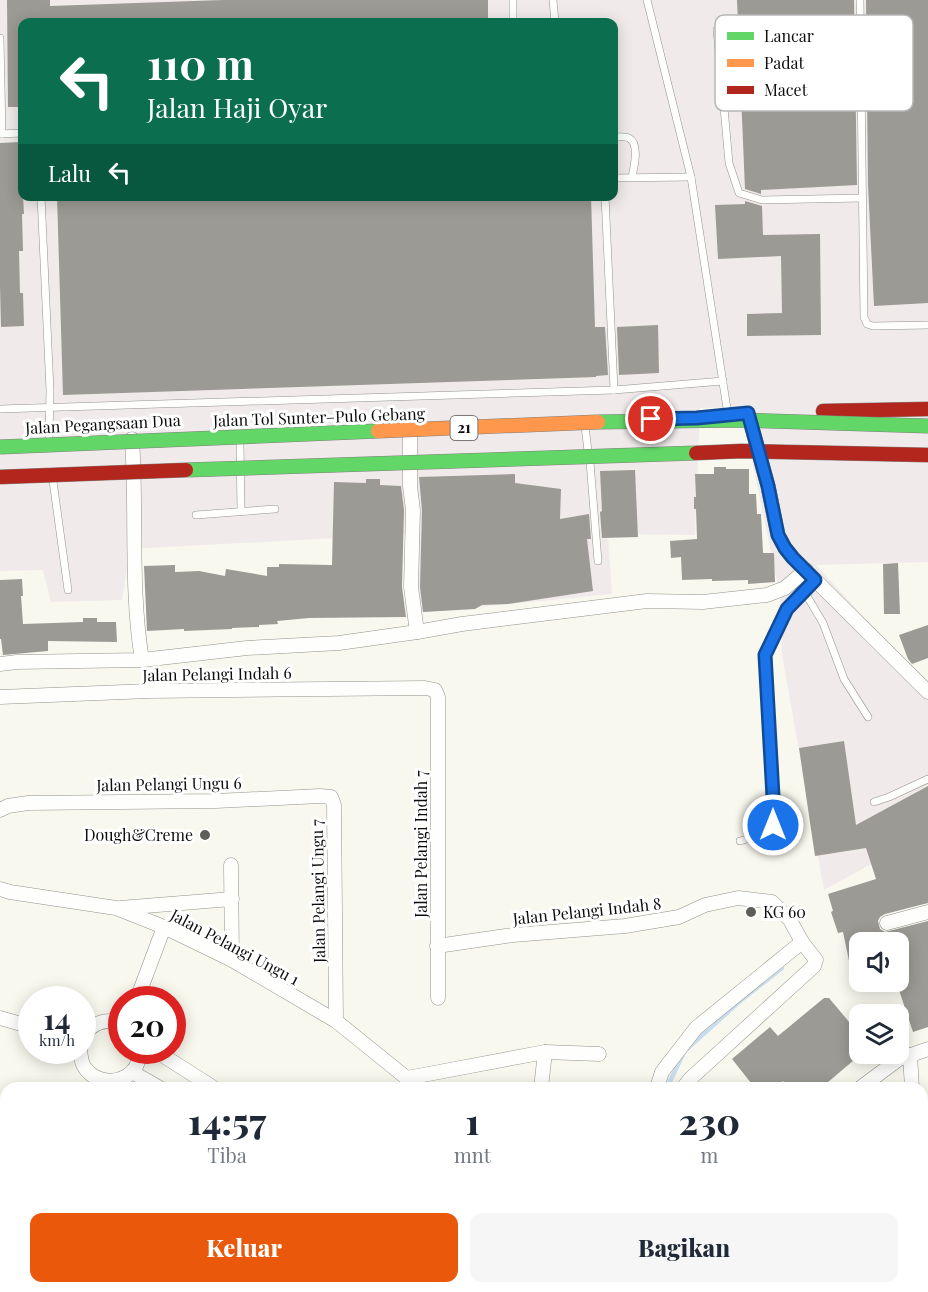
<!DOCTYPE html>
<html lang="id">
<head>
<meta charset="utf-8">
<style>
  :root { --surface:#fff; --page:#f6f6f7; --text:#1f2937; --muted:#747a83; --accent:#ea580c }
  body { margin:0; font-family:"Playfair Display",serif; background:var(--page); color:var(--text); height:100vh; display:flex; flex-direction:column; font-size:22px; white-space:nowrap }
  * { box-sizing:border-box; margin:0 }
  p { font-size:20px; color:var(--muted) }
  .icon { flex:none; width:33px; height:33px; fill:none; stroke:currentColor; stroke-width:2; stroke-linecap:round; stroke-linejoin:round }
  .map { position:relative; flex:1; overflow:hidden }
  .drawer { position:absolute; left:0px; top:1082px; width:928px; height:212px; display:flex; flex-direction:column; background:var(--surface); border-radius:18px 18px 0 0; box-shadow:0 3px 15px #0003 }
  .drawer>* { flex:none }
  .guide { position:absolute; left:18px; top:18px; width:600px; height:183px; border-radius:12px; box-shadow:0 3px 15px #0003; background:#0b6e4f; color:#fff; overflow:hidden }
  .buttons { position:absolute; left:849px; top:932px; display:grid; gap:12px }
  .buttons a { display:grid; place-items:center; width:60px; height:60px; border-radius:12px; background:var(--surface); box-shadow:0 3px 15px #0003; font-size:30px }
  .speed { position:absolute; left:18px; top:986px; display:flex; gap:12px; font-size:30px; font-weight:700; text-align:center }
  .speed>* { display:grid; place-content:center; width:78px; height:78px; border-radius:50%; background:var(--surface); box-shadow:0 3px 15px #0003; line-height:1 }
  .speed small { font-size:15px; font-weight:400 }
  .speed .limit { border:9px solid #d22; background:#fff; color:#111 }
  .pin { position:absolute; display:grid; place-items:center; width:51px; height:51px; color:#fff; margin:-26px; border:3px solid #fff; border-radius:50%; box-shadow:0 2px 6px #0007 }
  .me { position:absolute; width:66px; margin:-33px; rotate:0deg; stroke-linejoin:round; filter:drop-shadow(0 0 4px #0008) }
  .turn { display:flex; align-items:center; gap:21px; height:126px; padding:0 30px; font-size:27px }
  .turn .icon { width:78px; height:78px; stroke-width:2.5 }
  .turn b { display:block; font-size:42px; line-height:51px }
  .then { display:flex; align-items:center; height:57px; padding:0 30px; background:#0003; gap:12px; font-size:22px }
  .eta { display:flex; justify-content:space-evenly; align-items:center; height:102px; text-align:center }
  .eta b { font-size:36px; font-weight:800; line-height:42px }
  .primary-button { display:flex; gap:12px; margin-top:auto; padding:12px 30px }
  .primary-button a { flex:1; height:69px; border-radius:12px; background:var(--accent); color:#fff; font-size:24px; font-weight:800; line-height:69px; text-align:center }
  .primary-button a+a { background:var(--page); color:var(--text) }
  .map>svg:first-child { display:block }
</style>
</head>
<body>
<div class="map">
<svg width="928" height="1292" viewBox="0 0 928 1292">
  <rect width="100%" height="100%" fill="#f9f8ee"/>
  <!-- industrial -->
  <path fill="#f0eaeb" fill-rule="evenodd" d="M0 0H928V562L816 565 928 687V833L824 890 782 655 780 596 741 407 700 408 695 535 608 534 612 594 417 613 411 534 130 549 122 600 51 602 43 570 0 571ZM22 22H614V196H22Z"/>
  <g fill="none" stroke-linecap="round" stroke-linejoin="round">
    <!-- stream -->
    <g stroke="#c9ddef" stroke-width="4.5">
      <path d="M688 1048 739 1002 782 968"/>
      <path d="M667 1088 683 1054"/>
    </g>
  </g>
  <!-- building -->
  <g fill="#9c9a94">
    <path d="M7 0H50V6L223 0H488V22H22V107H8Z"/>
    <path d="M737 0H854L857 185 761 190V194L745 189Z"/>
    <path d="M866 0H928V303L874 306 868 185Z"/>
    <path d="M20 142 24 214H22L23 251H19L20 293H23L24 326 1 327 0 286V143Z"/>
    <path d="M57 196H591L595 327H605L608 375 596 376V377L63 395Z"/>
    <path d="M745 201 762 206 763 235 820 234 821 335 747 336V314L782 313 781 256 718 259 715 205 745 204Z"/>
    <path d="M658 325 659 373 619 375 617 327Z"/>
    <path d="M714 467H726V469H749V494H756L757 514H761L763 553H774L775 582 748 584V580L712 581V579L682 580 681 557 671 558 670 541 697 539 696 509H694V497H696L695 474H714Z"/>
    <path d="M635 470 638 537 602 538 600 512 602 511 600 471Z"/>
    <path d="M515 474V483L561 489 560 519 589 514 591 539H587L593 591 508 604 482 605 475 609 423 612 420 587 422 510 419 477Z"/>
    <path d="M366 479H380V485L401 486 404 510 402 587 406 617 309 618 277 621 278 624 259 625V627L232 628V629L184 631V629L147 631 144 566 175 565V572L199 571 225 576 226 569 267 576V567H279V564L332 565 334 482 366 483Z"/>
    <path d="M898 563 900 614H884L883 564Z"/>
    <path d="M22 579 23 596H21L23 624 83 622V618H97V622H116L117 642 48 641V651L3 655 1 639H0V580Z"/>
    <path d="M928 625V658L912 664 908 659 899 635Z"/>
    <path d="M844 741 856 825 928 786V903L885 914 880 917 878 921 880 929 885 932 928 921V1027L913 1032 899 990 909 982 898 984V942H860V980H853L843 932 838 933 831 912 833 911 828 894 876 879 866 848 815 856 799 748Z"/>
    <path d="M824 998H829L860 1035V1055L821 1088H788L783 1081 775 1088H755L732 1059 770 1027 778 1036Z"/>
  </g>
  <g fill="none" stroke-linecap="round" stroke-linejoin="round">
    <defs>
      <g id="lane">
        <path d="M553 0 555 22"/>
        <path d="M647 0 691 177 728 415"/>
        <path d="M860 0 864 317 867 324 873 326 928 325"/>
        <path d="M513 22V0"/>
        <path d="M717 30 729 163 739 193 762 200 862 198"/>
        <path d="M0 38 2 134"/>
        <path d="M0 134 22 133"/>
        <path d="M614 137C618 137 625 136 629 138 640 144 634 167 632 177"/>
        <path d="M614 178 691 177"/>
        <path d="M41 196 50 390 49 440"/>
        <path d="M605 196 614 390"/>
        <path d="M0 409 614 390 723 381"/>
        <path d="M585 426 588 451"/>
        <path d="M240 442 241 511"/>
        <path d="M590 462 598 561"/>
        <path d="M53 481 68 590"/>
        <path d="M196 515 275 509"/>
        <path d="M804 591 823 623 844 679 868 717"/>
        <path d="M874 802 889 797 928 779"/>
        <path d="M740 841 767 833 773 825 774 815 765 655 787 609 815 580"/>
      </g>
      <g id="street">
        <path d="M749 417 768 486 778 535 785 548 793 558 928 692"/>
        <path d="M410 425V486L413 510 411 587 417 632"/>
        <path d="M132 439C137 512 130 587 142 660"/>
        <path d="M0 664 17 662 142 660 247 648 339 643 417 632 462 624 647 601 703 602 767 595 785 588 806 570"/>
        <path d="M0 697 149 691 425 688 435 690 438 697V998"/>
        <path d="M0 810 8 806 28 803 216 801 320 796 331 797 334 805 336 1021"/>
        <path d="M231 865 232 960"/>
        <path d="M0 889 10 892 116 908 164 927 232 960 336 1021 419 1088"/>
        <path d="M120 908 232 899"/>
        <path d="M887 923 928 912"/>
        <path d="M437 946 513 935 625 926 679 917 705 905 738 898 772 902 790 920 802 942 816 960 814 966 690 1079 683 1088"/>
        <path d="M137 999 164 927"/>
        <path d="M0 1018 32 1027"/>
        <path d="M82 1038C91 1023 105 1018 122 1023"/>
        <path d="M80 1050C81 1057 81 1063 85 1068 96 1083 118 1085 132 1072 138 1066 139 1058 140 1050"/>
        <path d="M149 1050 159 1053 214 1088"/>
        <path d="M910 1055 912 1088"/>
        <path d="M132 1072 160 1088"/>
        <path d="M407 1078 545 1052 599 1054"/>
        <path d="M541 1088 545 1052"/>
        <path d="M657 1088 662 1072 696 1028 802 942"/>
        <path d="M860 1088 899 1059 928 1049"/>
        <path d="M0 1165H6"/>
        <path d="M922 1167H928"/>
        <path d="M486 1287 501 1292"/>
        <path d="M685 1287 689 1292"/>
        <path d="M0 1289 7 1292"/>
        <path d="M181 1292 184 1287"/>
        <path d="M419 1292 421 1287"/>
        <path d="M607 1292 610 1287"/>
        <path d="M703 1292 928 1287"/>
      </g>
      <path id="jam" d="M823 411 928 409"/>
    </defs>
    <!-- lane casing -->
    <use href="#lane" stroke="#92928d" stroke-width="8"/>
    <!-- street casing -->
    <use href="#street" stroke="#92928d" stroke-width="15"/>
    <!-- jam casing -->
    <use href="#jam" stroke="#898884" stroke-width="15"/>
    <!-- lane -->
    <use href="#lane" stroke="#fefefc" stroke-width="7"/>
    <!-- street -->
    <use href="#street" stroke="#fefefc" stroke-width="14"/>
    <!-- jam -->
    <use href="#jam" stroke="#b3261e" stroke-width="14"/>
    <defs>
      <g id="fast-bridge">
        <path d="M598 422 737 420 928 426"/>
        <path d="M0 447 378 431"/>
        <path d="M186 470 696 453"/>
      </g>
      <path id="slow-bridge" d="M378 431 598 422"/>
      <g id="jam-bridge">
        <path d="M696 453 742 451 928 455"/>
        <path d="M0 477 186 470"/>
      </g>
    </defs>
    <!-- fast-bridge casing -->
    <use href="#fast-bridge" stroke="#7f7f7a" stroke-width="15" stroke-linecap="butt"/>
    <!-- slow-bridge casing -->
    <use href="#slow-bridge" stroke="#7f7f7a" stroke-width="15" stroke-linecap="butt"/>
    <!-- jam-bridge casing -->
    <use href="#jam-bridge" stroke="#7f7f7a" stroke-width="15" stroke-linecap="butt"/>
    <!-- fast-bridge -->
    <use href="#fast-bridge" stroke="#63d668" stroke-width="14"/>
    <!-- slow-bridge -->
    <use href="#slow-bridge" stroke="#ff974d" stroke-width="14"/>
    <!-- jam-bridge -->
    <use href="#jam-bridge" stroke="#b3261e" stroke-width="14"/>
  </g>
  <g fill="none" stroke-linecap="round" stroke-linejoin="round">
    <defs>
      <path id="route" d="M651 419 697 418 748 413 768 486 778 535 785 548 793 558 815 580 787 609 765 655 774 814 773 825"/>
    </defs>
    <!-- route casing -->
    <use href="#route" stroke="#114b97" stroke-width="15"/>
    <!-- route -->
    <use href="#route" stroke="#1a73e8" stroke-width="10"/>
  </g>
  <!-- markers -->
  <g fill="#5e5e5a" stroke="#fff" stroke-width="2">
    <circle cx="205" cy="835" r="6"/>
    <circle cx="751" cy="912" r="6"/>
  </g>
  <g text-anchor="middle" stroke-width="6" stroke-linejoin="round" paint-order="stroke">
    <!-- shield labels -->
    <rect fill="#fff" stroke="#545454" stroke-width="1.5" x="450.5" y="416" width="27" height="24" rx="4.5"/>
    <g font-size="15" font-weight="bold" fill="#0b0b0b">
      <text x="464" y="433">21</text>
    </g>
    <!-- street labels -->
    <g font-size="16" fill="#0b0b0b" stroke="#fff">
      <text transform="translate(319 417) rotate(-2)" y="6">Jalan Tol Sunter–Pulo Gebang</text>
      <text transform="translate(103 424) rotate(-3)" y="6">Jalan Pegangsaan Dua</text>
      <text transform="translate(217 674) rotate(-1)" y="6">Jalan Pelangi Indah 6</text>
      <text transform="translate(169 784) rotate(-1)" y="6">Jalan Pelangi Ungu 6</text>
      <text transform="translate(421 844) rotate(-90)" y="6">Jalan Pelangi Indah 7</text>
      <text transform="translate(318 891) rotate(-91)" y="6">Jalan Pelangi Ungu 7</text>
      <text transform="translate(587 911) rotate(-6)" y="6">Jalan Pelangi Indah 8</text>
      <text transform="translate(235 947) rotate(28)" y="6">Jalan Pelangi Ungu 1</text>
    </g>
    <!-- poi labels -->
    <g font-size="16" fill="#0b0b0b" stroke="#fff" text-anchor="end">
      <text x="193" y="841">Dough&amp;Creme</text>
      <text x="763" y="918" text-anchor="start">KG 60</text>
    </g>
  </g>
  <!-- legend -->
  <rect x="715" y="15" width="198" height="96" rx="9" fill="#fff" stroke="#b6b6b6" stroke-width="1.5"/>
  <rect x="727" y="32" width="27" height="8" fill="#63d668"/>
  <rect x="727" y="59" width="27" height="8" fill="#ff974d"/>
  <rect x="727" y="86" width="27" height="8" fill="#b3261e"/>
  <g font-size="16" fill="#0b0b0b">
    <text x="764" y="42">Lancar</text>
    <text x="764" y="69">Padat</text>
    <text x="764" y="96">Macet</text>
  </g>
</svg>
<div class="buttons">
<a><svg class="icon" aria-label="sound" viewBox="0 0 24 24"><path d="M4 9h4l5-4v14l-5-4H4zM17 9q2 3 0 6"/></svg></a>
<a><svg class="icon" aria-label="layers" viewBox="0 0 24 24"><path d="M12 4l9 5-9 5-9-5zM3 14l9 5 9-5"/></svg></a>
</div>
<div class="speed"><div>14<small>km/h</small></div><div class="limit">20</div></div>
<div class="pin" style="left:651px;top:419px;background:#d93025"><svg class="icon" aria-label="arrive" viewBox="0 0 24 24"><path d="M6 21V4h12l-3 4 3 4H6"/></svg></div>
<svg class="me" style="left:773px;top:825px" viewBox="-20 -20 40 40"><circle r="17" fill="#1a73e8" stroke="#fff" stroke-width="3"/><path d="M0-11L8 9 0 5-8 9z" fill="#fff"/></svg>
<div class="guide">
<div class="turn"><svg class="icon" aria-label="left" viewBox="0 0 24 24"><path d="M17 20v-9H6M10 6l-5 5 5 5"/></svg><div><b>110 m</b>Jalan Haji Oyar</div></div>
<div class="then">Lalu<svg class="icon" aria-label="left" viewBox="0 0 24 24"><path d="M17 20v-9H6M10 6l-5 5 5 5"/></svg></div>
</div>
<section class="drawer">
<div class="eta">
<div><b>14:57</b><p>Tiba</p></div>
<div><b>1</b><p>mnt</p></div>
<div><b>230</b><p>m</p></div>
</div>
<div class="primary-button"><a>Keluar</a><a>Bagikan</a></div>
</section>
</div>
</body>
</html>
